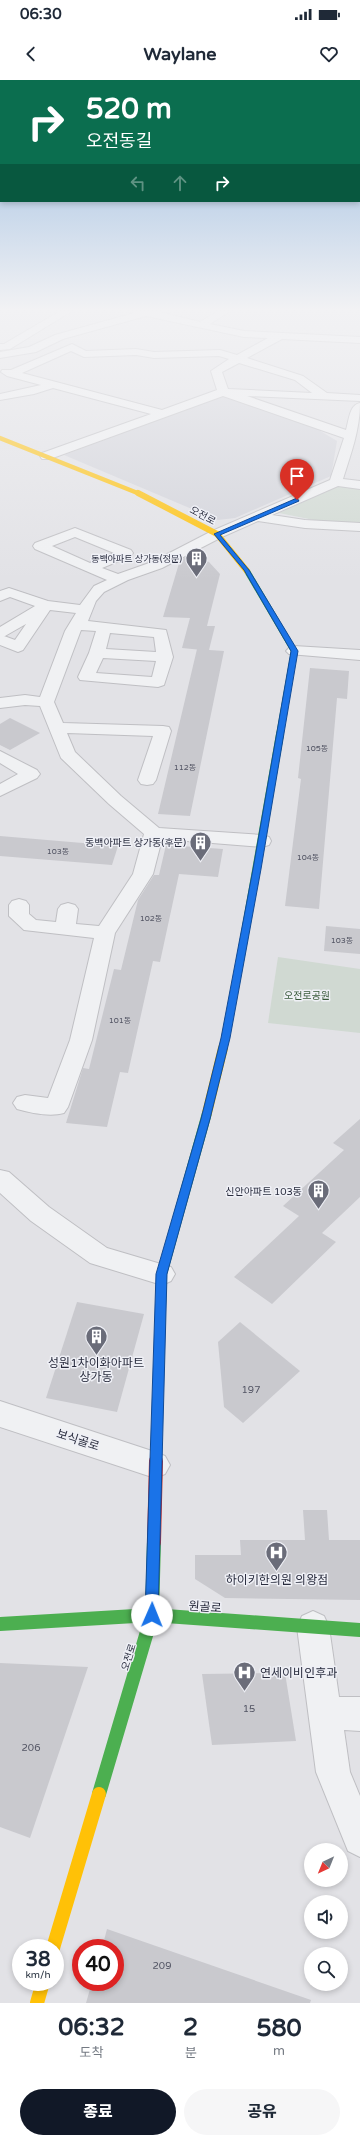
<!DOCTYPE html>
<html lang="ko">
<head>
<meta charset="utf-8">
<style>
  :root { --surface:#fff; --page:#f6f6f7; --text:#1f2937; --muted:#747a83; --accent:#111827 }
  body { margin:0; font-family:"Varela Round","Noto Sans KR",sans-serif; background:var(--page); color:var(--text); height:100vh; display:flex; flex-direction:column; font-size:15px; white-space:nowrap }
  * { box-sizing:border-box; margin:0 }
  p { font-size:13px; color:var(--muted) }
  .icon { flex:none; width:22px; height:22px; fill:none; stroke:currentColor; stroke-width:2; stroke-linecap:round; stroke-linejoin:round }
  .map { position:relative; height:1923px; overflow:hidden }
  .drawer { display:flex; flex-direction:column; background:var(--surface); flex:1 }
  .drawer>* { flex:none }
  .top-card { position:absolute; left:0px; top:0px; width:360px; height:122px; box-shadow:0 2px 6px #0003; background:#0b6e4f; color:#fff; overflow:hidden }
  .needle { width:26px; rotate:223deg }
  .tools { position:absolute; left:304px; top:1763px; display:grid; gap:8px }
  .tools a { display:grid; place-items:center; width:44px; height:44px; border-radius:50%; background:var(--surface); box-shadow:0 2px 6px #0003; font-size:20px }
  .speed { position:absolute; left:12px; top:1859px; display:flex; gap:8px; font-size:20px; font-weight:700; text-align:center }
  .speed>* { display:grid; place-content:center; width:52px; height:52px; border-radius:50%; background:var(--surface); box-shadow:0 2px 6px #0003; line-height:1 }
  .speed small { font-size:10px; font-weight:400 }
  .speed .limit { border:6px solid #d22; background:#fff; color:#111 }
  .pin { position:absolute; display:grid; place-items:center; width:34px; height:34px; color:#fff; margin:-41px -17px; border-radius:50% 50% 50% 0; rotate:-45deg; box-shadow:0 0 4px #0007 }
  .pin .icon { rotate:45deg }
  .me { position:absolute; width:44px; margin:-22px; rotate:1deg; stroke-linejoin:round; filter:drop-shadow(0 0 3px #0008) }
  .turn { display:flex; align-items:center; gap:14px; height:84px; padding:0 20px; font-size:18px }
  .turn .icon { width:52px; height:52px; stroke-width:2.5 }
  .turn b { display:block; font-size:28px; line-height:34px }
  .lanes { display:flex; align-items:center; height:38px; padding:0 20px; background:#0003; justify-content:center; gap:20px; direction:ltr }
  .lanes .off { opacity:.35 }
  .eta { display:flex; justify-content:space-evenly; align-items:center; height:68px; text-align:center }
  .eta b { font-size:24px; font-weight:800; line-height:28px }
  .action { display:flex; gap:8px; margin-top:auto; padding:8px 20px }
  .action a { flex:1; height:46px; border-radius:24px; background:var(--accent); color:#fff; font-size:16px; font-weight:800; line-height:46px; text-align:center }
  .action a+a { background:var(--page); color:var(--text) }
  .status { display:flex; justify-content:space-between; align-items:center; height:28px; padding:0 20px; background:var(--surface); direction:ltr }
  .status svg { height:11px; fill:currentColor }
  header { display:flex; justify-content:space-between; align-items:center; height:52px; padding:0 20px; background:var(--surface); font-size:18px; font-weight:800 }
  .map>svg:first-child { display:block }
</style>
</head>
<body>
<div class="status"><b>06:30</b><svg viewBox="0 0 49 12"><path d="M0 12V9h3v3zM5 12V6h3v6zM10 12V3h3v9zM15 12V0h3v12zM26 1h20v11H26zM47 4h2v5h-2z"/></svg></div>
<header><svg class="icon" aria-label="back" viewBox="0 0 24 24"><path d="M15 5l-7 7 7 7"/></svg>Waylane<svg class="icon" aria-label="heart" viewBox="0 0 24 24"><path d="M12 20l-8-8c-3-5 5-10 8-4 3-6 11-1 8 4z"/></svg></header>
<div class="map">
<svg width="360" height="1923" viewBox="0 0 360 1923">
  <rect width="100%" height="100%" fill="#e2e2e6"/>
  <!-- built -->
  <path fill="#d2d3da" d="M221 316 317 349 337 361 331 396 235 438 218 440 64 375Z"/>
  <!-- green -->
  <g fill="#d0d9d2">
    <path d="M341 405 360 407V443L314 440 279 433Z"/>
    <path d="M278 877 360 889V953L268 943Z"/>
  </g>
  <!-- building -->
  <g fill="#c9c9ce">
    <path d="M190 475 209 482 220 494 207 546H215L209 570 224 571 190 736 158 734 197 569 202 570 182 568 190 538 163 537 180 480Z"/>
    <path d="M310 588 349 591 347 619 337 618 319 829 285 826 301 699 298 698Z"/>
    <path d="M10 638 40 653 10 670 0 665V644Z"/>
    <path d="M0 756 118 766 112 785 0 776Z"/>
    <path d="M166 765 223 769 218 797 179 794 160 882 153 881 128 993 120 992 107 1047 66 1043 83 988 89 989 114 889 121 890 138 820 154 795H159Z"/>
    <path d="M326 846 360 849V874L324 871Z"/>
    <path d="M360 1039V1117L322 1153 336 1162 272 1224 234 1197 299 1136 283 1126 344 1070 333 1063Z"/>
    <path d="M77 1222 144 1234 117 1332 46 1318Z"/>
    <path d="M240 1242 300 1291 243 1343 224 1327 218 1262Z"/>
    <path d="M303 1430H327L329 1460H360V1520L225 1518 195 1499V1475H241L240 1460H305Z"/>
    <path d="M0 1583 88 1587 30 1758 0 1747Z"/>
    <path d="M285 1593 296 1661 212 1665 202 1594Z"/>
    <path d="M107 1849 311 1920 310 1923H86L92 1902H115V1868H102Z"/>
  </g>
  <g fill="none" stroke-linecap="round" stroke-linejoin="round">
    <defs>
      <g id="street">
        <path d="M60 231H72L10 269 0 270V264H4Z"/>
        <path d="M131 231H156L200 242 218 231H230L210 244 244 251 360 257V263L282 259 247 278 303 296 327 313 360 315V321L247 316 346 350C349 341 349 325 360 323 360 350 351 373 343 399L360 401V409L338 406 272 435 305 440 360 443V451L305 448 258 441 222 457 162 488 128 500 104 512 96 521 88 541 166 550 173 577 164 605 158 607 80 600 78 597 89 573 96 551 81 550 54 622 63 643 163 646 169 647 171 651 156 700 153 704 147 705 141 704 138 700 153 656 67 653 75 672 121 716 159 748 262 755 269 757 271 761 269 765 262 767 162 759 153 794 115 853 92 960 68 1027 64 1033C50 1037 31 1033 17 1029L13 1023 17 1017 25 1015 48 1018 70 960 94 858 24 850 9 836V825L12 821 19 819 26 821 29 825V834L36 840 56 842 58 829 61 825 68 823 75 825 78 829 76 844 99 846 133 794 144 754 109 724 61 678 40 626 25 625 0 628V618L25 615 40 617 65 551 76 533 50 530 23 570 18 572 0 565V547L35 526 10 517 0 521V511L9 508 48 521 80 525 94 506 107 500 35 469 33 466 35 463 75 448 131 470 133 473 131 476 102 488 118 494 152 482 212 451 330 400 344 358 223 316 50 379H42L40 376 42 373 151 334 53 308 34 314 0 320V314L41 305 7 296 1 292 2 290H11L72 264 86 271 136 269 154 272 220 270 237 275 268 258 244 257 146 236 63 259 36 272 0 278V272L29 267 55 255 134 233ZM71 271 84 277 136 275 154 278 219 276 229 279 211 291 217 310 162 330 22 293ZM239 283 295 300 312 313 228 309 222 292ZM75 457 114 473 90 483 52 466ZM26 544 15 560 4 556H5ZM110 553 154 557 156 572 106 569ZM103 578 156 581 152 597 96 593Z"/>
        <path d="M294 566 360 570V580L289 574 286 571 289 568Z"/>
        <path d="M0 671 37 690 40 694 37 698 0 716V704L18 694 0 683Z"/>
        <path d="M0 1090 9 1092 49 1127 107 1168 171 1187 175 1194 171 1201 162 1205 90 1183 31 1141 0 1113Z"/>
        <path d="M0 1321 155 1372 165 1376 170 1385 165 1394 155 1398 0 1347Z"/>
        <path d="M313 1531 324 1536 329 1547 339 1617H360V1651L344 1650 350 1692 360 1716V1777L348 1771 316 1692 297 1547 302 1536Z"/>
      </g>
    </defs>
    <!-- street casing -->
    <use href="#street" stroke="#bfbfc3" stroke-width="2"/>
    <!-- street -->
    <use href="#street" fill="#f0f1f3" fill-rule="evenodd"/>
    <!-- fast-far3 -->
    <path stroke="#4caf50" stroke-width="6" d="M247 491 294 571 279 655"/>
    <!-- fast-far2 -->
    <path stroke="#4caf50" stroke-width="8" d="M240 881 280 654"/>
    <!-- fast-far1 -->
    <path stroke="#4caf50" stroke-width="10" d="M159 1290 162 1194 207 1033"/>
    <!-- fast -->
    <g stroke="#4caf50" stroke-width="14">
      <path d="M0 1544 152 1535 360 1550"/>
      <path d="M99 1714 152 1535 154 1462"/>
    </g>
    <!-- slow-far4 -->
    <path stroke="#ffc107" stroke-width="4.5" d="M0 358 140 414"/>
    <!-- slow-far3 -->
    <path stroke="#ffc107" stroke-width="6" d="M138 413 217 454 247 491"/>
    <!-- slow-far2 -->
    <path stroke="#ffc107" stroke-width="8" d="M223 969 240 881"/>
    <!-- slow-far1 -->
    <path stroke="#ffc107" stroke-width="10" d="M207 1033 223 968"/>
    <!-- slow -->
    <g stroke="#ffc107" stroke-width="14">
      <path d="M53 1868 99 1714"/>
      <path d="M37 1923 43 1902"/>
    </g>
    <!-- jam-far1 -->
    <path stroke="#c62828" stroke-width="10" d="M156 1382 159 1290"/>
    <!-- jam -->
    <path stroke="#c62828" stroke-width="14" d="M154 1462 156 1381"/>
  </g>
  <!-- sky -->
  <linearGradient id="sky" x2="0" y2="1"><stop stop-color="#92b6de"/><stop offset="0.46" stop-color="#f2f2f4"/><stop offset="1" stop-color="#f2f2f4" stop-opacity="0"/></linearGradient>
  <rect width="360" height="500" fill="url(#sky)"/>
  <!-- route -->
  <path fill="#1a73e8" stroke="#114b97" d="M297 418 299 421 220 455 249 490 298 571 261 789 230 958 210 1039 167 1194 158 1535 157 1540 152 1541 147 1540 145 1535 156 1194 201 1039 221 958 253 789 291 571 244 490 214 454Z"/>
  <!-- icons -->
  <defs>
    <symbol id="building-pin" viewBox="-11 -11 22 30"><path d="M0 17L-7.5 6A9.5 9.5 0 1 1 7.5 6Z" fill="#6a6c79" stroke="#eff0f6"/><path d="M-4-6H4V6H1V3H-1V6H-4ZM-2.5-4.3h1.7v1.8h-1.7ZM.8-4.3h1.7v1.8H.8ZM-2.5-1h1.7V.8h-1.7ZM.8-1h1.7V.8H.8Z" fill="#fff"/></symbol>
    <symbol id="hospital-pin" viewBox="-11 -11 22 30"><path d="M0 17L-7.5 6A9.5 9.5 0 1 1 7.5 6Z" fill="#6a6c79" stroke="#eff0f6"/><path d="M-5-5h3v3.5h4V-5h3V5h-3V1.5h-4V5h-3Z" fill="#fff"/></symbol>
  </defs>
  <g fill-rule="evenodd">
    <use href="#building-pin" x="184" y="466" width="25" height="34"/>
    <use href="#building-pin" x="188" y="750" width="25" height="34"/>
    <use href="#building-pin" x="306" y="1098" width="25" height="34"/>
    <use href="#building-pin" x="84" y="1244" width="25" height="34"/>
    <use href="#hospital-pin" x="264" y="1460" width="25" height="34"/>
    <use href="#hospital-pin" x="232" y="1580" width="25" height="34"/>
  </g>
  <g text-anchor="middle" stroke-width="3" stroke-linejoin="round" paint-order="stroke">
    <!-- number labels -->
    <g font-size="8" fill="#535564">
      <text x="317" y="671">105동</text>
      <text x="185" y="690">112동</text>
      <text x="58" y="774">103동</text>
      <text x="308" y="780">104동</text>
      <text x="151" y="841">102동</text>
      <text x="342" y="863">103동</text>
      <text x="120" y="943">101동</text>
    </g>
    <!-- far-poi labels -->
    <g font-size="9" fill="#292c3e" stroke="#eff0f6" text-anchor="end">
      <text x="182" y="482">동백아파트 상가동(정문)</text>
    </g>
    <!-- street labels -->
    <g font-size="10" fill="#292c3e" stroke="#eff0f6">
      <text transform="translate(203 435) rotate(28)" y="4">오전로</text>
      <text transform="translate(128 1577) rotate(-73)" y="4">오전로</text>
    </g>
    <!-- poi labels -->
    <g font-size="10" fill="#292c3e" stroke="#eff0f6" text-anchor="end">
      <text x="186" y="766">동백아파트 상가동(후문)</text>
      <text x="302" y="1115">신안아파트 103동</text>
    </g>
    <!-- park labels -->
    <g font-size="10" fill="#38593a" stroke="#eff0f6">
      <text x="307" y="919">오전로공원</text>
    </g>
    <!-- near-number labels -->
    <g font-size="10" fill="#535564">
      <text x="251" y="1313">197</text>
      <text x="249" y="1632">15</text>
      <text x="31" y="1671">206</text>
      <text x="162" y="1889">209</text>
    </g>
    <!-- near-poi labels -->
    <g font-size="12" fill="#292c3e" stroke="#eff0f6">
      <text x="96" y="1287">성원1차이화아파트<tspan x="96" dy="14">상가동</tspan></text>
      <text x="277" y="1504">하이키한의원 의왕점</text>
      <text x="260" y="1597" text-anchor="start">연세이비인후과</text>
    </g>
    <!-- near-street labels -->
    <g font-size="12" fill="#292c3e" stroke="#eff0f6">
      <text transform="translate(78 1360) rotate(18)" y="4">보식골로</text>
      <text transform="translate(205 1527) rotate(4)" y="4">원골로</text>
    </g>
  </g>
</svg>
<div class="tools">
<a><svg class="needle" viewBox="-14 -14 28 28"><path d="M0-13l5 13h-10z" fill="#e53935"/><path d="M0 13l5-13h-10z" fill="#747a83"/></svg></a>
<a><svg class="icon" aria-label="sound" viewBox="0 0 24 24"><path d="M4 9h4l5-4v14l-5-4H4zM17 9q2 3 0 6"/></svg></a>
<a><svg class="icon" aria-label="search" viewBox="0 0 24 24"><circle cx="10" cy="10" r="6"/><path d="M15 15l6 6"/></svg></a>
</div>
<div class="speed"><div>38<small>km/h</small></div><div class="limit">40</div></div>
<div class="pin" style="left:297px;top:420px;background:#d93025"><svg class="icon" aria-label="arrive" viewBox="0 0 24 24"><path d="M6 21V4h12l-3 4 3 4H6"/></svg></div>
<svg class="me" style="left:152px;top:1535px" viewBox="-20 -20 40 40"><circle r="19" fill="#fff"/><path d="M0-13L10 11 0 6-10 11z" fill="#1a73e8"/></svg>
<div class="top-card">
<div class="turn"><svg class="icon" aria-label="right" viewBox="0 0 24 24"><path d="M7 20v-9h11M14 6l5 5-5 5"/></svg><div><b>520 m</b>오전동길</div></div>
<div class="lanes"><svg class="icon off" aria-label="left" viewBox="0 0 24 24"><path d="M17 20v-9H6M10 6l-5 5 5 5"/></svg><svg class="icon off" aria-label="ahead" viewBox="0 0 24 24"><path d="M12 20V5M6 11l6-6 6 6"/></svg><svg class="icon" aria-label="right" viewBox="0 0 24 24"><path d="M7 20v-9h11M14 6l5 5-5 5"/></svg></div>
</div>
</div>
<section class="drawer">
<div class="eta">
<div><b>06:32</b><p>도착</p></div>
<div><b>2</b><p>분</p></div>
<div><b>580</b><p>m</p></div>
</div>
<div class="action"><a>종료</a><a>공유</a></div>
</section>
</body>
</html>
